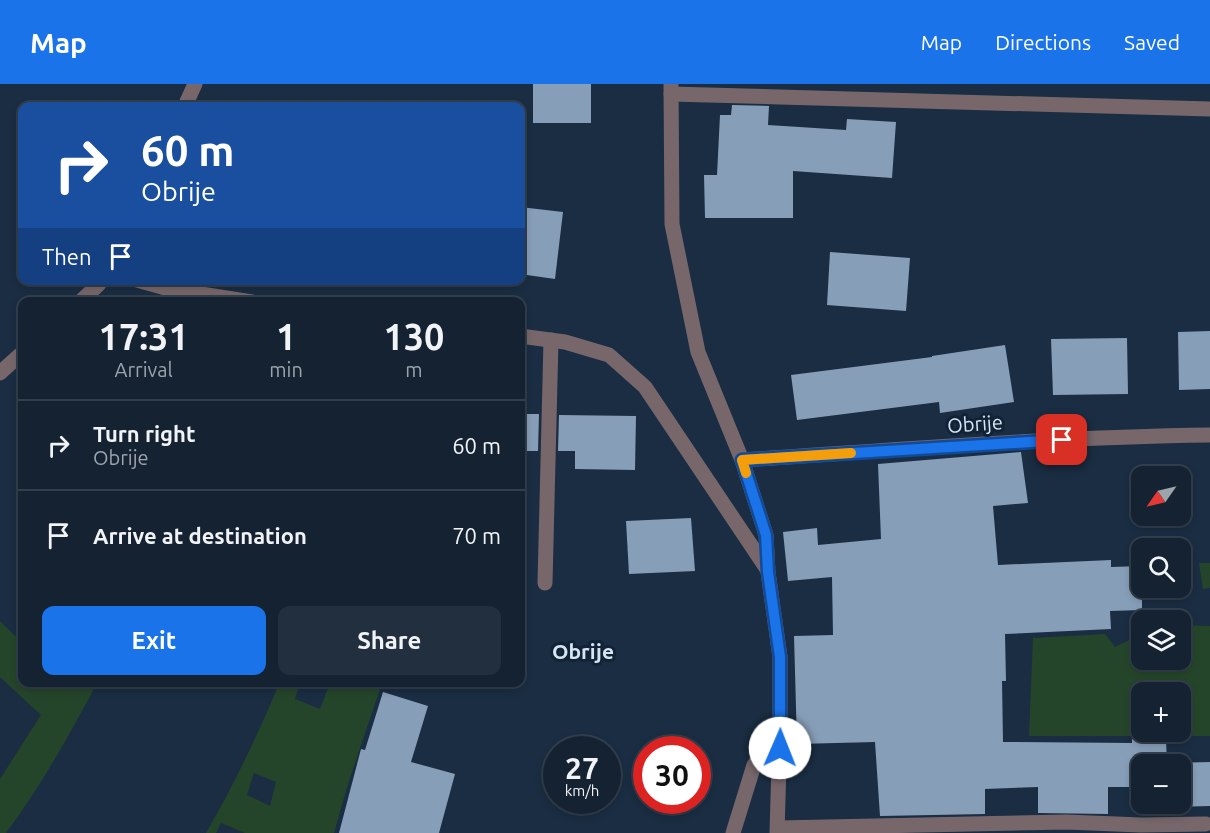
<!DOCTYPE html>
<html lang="en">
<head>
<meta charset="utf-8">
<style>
  :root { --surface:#142232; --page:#212f3e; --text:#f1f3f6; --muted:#9da4ac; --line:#333f4d; --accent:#1a73e8 }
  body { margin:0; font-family:Ubuntu,sans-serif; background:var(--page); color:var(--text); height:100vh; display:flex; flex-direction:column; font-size:22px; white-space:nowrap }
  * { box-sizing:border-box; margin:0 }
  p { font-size:20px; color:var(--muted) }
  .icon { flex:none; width:33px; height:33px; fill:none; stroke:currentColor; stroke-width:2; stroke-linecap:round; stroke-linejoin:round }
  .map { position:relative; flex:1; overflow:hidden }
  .drawer { position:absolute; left:18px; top:213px; width:507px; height:390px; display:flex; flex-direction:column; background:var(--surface); border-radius:12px; box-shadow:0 3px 9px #0003,0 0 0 2px var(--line) }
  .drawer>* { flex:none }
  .top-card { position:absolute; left:18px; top:18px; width:507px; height:183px; border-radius:12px; box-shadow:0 3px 9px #0003,0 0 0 2px var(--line); background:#1a4fa0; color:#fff; overflow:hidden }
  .needle { width:39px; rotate:236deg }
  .controls { position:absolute; left:1131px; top:382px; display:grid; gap:12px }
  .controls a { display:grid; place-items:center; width:60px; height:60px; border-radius:12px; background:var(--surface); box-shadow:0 3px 9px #0003,0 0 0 2px var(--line); font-size:30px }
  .speed { position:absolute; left:543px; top:652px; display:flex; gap:12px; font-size:30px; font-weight:700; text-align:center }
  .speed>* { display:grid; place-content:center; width:78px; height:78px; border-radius:50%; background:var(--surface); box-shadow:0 3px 9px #0003,0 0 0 2px var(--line); line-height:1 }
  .speed small { font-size:15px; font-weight:400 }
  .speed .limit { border:9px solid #d22; background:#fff; color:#111 }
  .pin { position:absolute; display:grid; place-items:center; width:51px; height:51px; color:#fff; margin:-26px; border-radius:12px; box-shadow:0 3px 9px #0006 }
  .me { position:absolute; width:66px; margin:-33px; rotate:1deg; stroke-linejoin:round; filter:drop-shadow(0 0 4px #0008) }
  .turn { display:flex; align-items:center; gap:21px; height:126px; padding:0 24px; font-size:27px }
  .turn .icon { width:78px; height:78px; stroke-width:2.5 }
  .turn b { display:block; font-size:42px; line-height:51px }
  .then { display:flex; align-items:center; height:57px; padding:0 24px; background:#0003; gap:12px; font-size:22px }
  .eta { display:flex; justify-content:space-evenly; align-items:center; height:102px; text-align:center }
  .eta b { font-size:36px; font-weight:600; line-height:42px }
  .cta { display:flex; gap:12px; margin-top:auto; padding:12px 24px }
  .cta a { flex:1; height:69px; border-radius:12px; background:var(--accent); color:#fff; font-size:24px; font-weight:600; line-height:69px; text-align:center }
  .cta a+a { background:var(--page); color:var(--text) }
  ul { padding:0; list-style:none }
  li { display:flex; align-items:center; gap:18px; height:90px; padding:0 24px; border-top:2px solid var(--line) }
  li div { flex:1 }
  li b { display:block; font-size:22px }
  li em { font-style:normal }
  header { display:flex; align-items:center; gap:36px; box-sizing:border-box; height:84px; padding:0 30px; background:var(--accent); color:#fff }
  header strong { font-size:28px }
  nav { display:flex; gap:33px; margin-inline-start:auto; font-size:21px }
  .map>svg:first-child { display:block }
</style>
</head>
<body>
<header>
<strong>Map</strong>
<nav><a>Map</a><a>Directions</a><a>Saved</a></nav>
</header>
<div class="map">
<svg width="1210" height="749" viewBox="0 0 1210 749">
  <rect width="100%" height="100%" fill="#1a2d42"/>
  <!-- green -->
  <g fill="#25452a" fill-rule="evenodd">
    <path d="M1199 479H1210V504L1203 505Z"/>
    <path d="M0 537 22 559V598L97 599C70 650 41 702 6 749H0V695L41 631 0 593Z"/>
    <path d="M1181 541 1210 542V652H1029L1033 554 1105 550 1115 563 1141 550 1142 576H1180ZM1142 609H1180V648H1142Z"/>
    <path d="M280 598 300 599 295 615 320 625 330 599H382L348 700 334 749H245L221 739 216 749H206C234 701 258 650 280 598ZM254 689 276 698 270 722 247 711Z"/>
  </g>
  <!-- building -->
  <g fill="#879eb8">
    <rect x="533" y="0" width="58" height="39"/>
    <path d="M732 21 769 22 768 41 846 46 847 35 896 38 892 94 793 87V134H705L704 91H717L720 31H731Z"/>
    <path d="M520 123 563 128 555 195 520 190Z"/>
    <path d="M830 168 910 174 906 227 827 221Z"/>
    <path d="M1210 247V305L1179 306 1178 248Z"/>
    <path d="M1127 254 1128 310 1053 311 1051 255Z"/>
    <path d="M1005 261 1014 318 940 329 939 318 797 336 791 291 932 273V272Z"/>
    <path d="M520 330H539L538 367H520Z"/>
    <path d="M559 331 636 332 635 386 575 385V367H558Z"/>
    <path d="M1021 368 1028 419 993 422 998 481 1111 476V483L1142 482V526L1110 527 1111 545 1005 550 1006 597H1002L1003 658 1132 659V655H1166L1167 681H1142V703H1108V730L1038 729V703L985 705V730L880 732 875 658 797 660 794 552 833 551 832 493 788 497 783 448 817 444 818 461 881 455 878 380Z"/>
    <path d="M691 434 695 487 629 490 626 437Z"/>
    <path d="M383 608 428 622 411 678 455 690 439 749H339L361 665 365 666Z"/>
    <path d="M1210 678V722L1172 723V720H1180V681H1171V679Z"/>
  </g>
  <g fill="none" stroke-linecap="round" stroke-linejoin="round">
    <!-- street -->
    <g stroke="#77676b" stroke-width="15">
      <path d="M671 0 672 140 698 268 742 376 766 451 768 488 780 573V644L777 749"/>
      <path d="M671 10 1210 25"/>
      <path d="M185 22 195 0"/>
      <path d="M137 196 169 205 252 218"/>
      <path d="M80 218 99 200 101 196"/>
      <path d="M520 252 565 258 609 271 645 303 767 485"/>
      <path d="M0 289 22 269"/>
      <path d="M742 376C898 366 1054 353 1210 351"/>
      <path d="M545 499 551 256"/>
      <path d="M778 744 1066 738 1141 741 1206 740"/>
      <path d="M733 749 754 681 780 644"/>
    </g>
  </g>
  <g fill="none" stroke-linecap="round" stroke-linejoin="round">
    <defs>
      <path id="route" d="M780 664V573L768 488 766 451 742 376 1062 356"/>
    </defs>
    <!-- route casing -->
    <use href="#route" stroke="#114b97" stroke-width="15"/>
    <!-- route -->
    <use href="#route" stroke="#1a73e8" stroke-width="10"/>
    <!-- slow -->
    <path stroke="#f59e0b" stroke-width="10" d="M746 389 742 376 851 369"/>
  </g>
  <g text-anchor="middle" stroke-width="6" stroke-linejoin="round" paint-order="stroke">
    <!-- street labels -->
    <g font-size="20" fill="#d8e4f2" stroke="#102337">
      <text transform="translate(975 340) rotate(-4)" y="7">Obrije</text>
    </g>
    <!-- neighbourhood labels -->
    <g font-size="21" font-weight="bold" fill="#d8e4f2" stroke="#102337">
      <text x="583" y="575">Obrije</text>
    </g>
  </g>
</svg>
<div class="controls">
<a><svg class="needle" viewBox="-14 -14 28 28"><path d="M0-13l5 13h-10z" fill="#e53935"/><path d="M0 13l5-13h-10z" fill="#9da4ac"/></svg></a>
<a><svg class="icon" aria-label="search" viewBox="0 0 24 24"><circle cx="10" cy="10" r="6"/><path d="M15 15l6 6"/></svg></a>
<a><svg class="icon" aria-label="layers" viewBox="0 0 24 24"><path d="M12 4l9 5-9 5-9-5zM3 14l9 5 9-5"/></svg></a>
<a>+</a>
<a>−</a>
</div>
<div class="speed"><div>27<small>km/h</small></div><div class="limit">30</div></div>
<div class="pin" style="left:1062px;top:356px;background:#d93025"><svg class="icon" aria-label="arrive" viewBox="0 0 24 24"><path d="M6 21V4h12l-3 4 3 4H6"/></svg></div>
<svg class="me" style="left:780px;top:664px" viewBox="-20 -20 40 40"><circle r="19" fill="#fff"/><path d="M0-13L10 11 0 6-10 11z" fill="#1a73e8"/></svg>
<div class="top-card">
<div class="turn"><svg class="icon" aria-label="right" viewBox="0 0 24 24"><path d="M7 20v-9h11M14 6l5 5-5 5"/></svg><div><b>60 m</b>Obrije</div></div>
<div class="then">Then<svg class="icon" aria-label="arrive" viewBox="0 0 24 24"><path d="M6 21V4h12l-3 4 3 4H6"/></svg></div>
</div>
<section class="drawer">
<div class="eta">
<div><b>17:31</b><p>Arrival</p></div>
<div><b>1</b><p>min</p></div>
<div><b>130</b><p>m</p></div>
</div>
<ul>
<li><svg class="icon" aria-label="right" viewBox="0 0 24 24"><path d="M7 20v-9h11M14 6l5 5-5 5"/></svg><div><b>Turn right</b><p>Obrije</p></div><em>60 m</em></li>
<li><svg class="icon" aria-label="arrive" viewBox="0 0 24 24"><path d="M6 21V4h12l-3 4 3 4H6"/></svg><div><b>Arrive at destination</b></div><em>70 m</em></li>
</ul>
<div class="cta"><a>Exit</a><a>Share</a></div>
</section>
</div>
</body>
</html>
